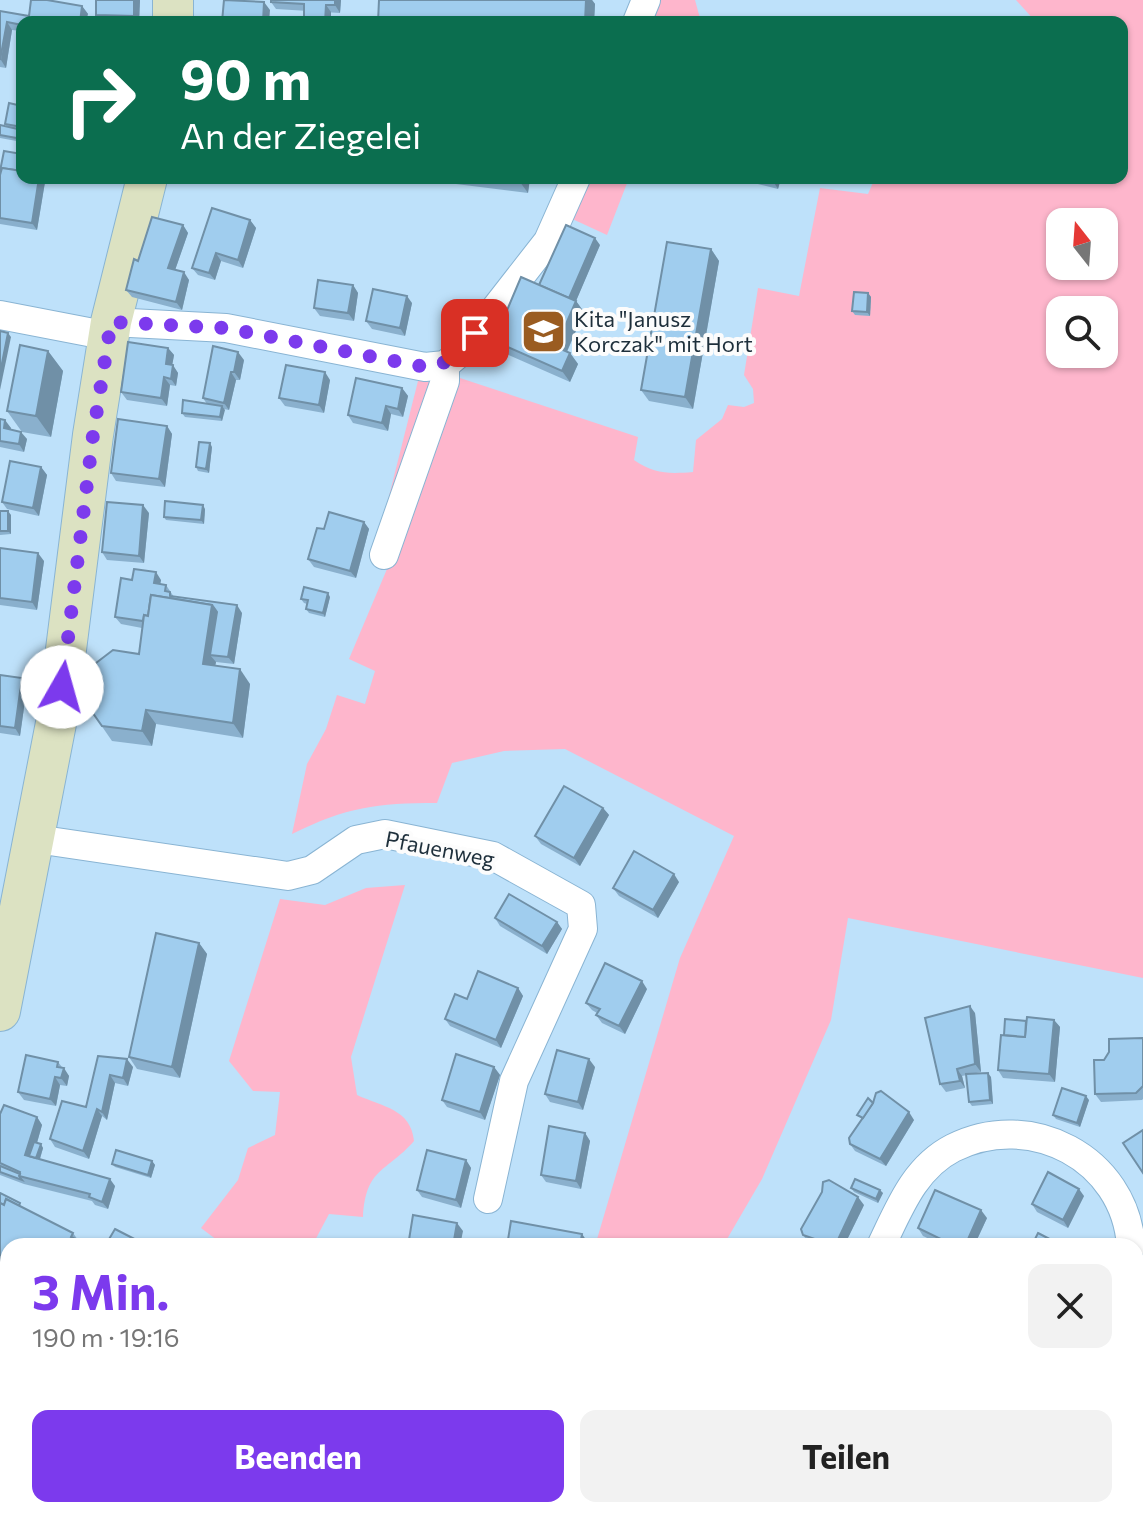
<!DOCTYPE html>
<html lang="de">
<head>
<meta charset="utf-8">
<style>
  :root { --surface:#fff; --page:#f2f2f2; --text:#222; --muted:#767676; --accent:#7c3aed }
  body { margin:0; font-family:Commissioner,sans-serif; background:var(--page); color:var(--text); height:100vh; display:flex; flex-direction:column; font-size:30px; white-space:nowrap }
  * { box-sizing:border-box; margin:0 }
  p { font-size:26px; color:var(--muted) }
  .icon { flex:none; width:44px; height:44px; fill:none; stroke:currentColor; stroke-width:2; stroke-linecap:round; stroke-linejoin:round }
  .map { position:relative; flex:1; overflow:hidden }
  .sheet { position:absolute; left:0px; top:1238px; width:1144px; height:280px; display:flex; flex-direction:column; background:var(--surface); border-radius:24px 24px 0 0; box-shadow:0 2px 6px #0004 }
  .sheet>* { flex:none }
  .banner { position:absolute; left:16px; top:16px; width:1112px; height:168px; border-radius:16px; box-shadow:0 2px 6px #0004; background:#0b6e4f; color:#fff; overflow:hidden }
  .needle { width:52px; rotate:343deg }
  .tools { position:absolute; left:1046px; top:208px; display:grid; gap:16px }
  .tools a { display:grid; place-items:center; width:72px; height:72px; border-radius:16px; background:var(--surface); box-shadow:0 2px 6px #0004; font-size:40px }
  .pin { position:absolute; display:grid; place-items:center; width:68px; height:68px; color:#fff; margin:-34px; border-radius:16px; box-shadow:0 4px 12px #0006 }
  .me { position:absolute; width:88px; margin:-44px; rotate:7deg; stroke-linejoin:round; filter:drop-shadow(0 0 6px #0008) }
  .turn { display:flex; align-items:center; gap:28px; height:168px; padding:0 32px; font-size:36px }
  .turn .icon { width:104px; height:104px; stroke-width:2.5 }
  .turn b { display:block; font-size:56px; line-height:68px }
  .round { display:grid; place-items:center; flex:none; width:84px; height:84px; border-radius:16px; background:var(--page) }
  .headline { display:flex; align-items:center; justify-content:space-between; height:136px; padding:0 32px }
  h1 { font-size:48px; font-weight:700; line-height:60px; color:var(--accent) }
  .button { display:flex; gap:16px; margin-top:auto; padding:16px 32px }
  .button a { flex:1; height:92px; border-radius:16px; background:var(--accent); color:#fff; font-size:32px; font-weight:700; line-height:92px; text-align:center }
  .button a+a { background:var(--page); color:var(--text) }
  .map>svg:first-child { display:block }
</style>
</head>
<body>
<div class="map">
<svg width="1143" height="1518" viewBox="0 0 1143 1518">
  <rect width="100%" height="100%" fill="#bee1fa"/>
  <!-- green -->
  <g fill="#feb6cc" fill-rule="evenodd">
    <path d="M657 0H695L701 22H647Z"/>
    <path d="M1016 0H1143V978L848 918 831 1020 762 1179 723 1246H595L680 958 734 836 565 749 504 751 452 763 437 803C376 803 347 807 292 834L307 764 326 729 337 695 365 704 375 671 349 659 387 569 451 380 460 378 638 437 634 460C654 474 669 474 693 472L696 440 722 419 728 405 744 407 754 403 753 389 744 375 758 288 799 296 820 188 868 194 875 178H1122V22H1036ZM1060 222H1104V266H1060ZM1060 310H1104V354H1060Z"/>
    <path d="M588 178H629L607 235 568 217Z"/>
    <path d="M419 377 433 384 381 528Z"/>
    <path d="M405 885 351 1057 357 1095C383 1107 411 1109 414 1141 386 1173 366 1167 363 1217L329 1214 312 1246H225L201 1228 238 1180 248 1148 275 1135 280 1092 253 1091 229 1061 280 899 325 905 366 888Z"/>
    <path d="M486 1510H571L567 1518H482Z"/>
  </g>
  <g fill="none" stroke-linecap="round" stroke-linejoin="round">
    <defs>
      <g id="street">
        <path d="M637 22 646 0"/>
        <path d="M0 315 109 336"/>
        <path d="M111 322 226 328 425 367 445 365 463 350 548 241 576 178"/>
        <path d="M384 555 445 381V365"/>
        <path d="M36 839 288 876 312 870 356 840 385 834 493 856 581 905 583 929 514 1081 488 1199"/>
        <path d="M881 1246C899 1209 914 1168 953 1148 1030 1109 1125 1158 1131 1246"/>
        <path d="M753 1518 757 1510"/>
        <path d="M1033 1518 1036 1510"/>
      </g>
      <g id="secondary">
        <path d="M173 22V0"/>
        <path d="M0 1011 58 713 93 435 111 322 147 178"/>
        <path d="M0 1418 8 1424"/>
        <path d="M80 1510 83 1518"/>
      </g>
    </defs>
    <!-- street casing -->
    <use href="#street" stroke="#89b4d3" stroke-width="30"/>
    <!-- secondary casing -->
    <use href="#secondary" stroke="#89b4d3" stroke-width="42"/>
    <!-- street -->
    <use href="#street" stroke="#fff" stroke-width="28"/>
    <!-- secondary -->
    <use href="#secondary" stroke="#dce2c2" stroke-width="40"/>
  </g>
  <!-- wall -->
  <g fill="#8ab0cd">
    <path d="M140 0 139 22H101L96 15Z"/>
    <path d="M341 0 340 13 276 9 271 2Z"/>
    <path d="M379 0H592L595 4 594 22H378Z"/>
    <path d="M82 6 88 14 22 22V31L12 30 6 68 0 67V11L29 16Z"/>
    <path d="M22 106V142L0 138V125L7 127 5 124Z"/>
    <path d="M0 175 45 182 37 230 0 224Z"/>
    <path d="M408 178H530L528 193Z"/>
    <path d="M733 178H781L778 189Z"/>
    <path d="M250 220 256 228 243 268 221 261 215 280 198 275 192 268Z"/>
    <path d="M183 225 188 233 175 270 189 280 182 310 132 297 126 290 138 261Z"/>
    <path d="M600 245 576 301 584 312 567 352 570 353 578 364 570 382 502 352 494 341 539 285Z"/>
    <path d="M711 249 719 261 693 409 649 401 641 390Z"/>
    <path d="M353 285 358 293 354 321 320 316 314 308Z"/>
    <path d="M868 293 871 297 870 316 855 315 852 311Z"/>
    <path d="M412 303 405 336 372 329 366 321Z"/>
    <path d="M168 348 174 355 172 365 178 373 176 386 170 385 167 406 127 400 121 392Z"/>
    <path d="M48 351 63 371 51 437 22 432 7 411Z"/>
    <path d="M244 360 240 380H236L229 410 224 409 222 421 185 417 182 413 207 404 203 398Z"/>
    <path d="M330 380 324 413 285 406 279 398Z"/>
    <path d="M402 388 408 396 403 417 391 414 388 431 353 423 348 415Z"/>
    <path d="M0 419 11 428 10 430 27 439 24 452 0 447Z"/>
    <path d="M167 426 172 434 165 487 116 481 111 473Z"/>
    <path d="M212 447 209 473 198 471 196 467Z"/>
    <path d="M41 467 47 475 39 516 7 509 2 502Z"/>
    <path d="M205 509 204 524 166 520 164 517Z"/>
    <path d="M0 511 11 515V534L0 535Z"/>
    <path d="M149 513 144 563 107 560 102 552Z"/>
    <path d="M364 522 369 529 356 578 314 567 308 559 324 529Z"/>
    <path d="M0 548 44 561 37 610 0 605Z"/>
    <path d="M132 580H161L160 584 166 585 174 597 242 613 234 664 216 662 215 665 250 684 243 738 156 724 152 746 112 741 90 709 139 654 142 628 121 624 115 617Z"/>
    <path d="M330 597 325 617 309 613 306 609 307 604 304 603 301 599Z"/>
    <path d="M0 675 27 686 20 736 0 733Z"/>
    <path d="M603 808 609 815 580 866 541 844 535 836Z"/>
    <path d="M679 882 658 918 619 896 613 888Z"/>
    <path d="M495 918 557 922 562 929 547 954 500 926Z"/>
    <path d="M199 943 207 954 180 1078 137 1069 129 1057Z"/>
    <path d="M518 988 523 996 501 1048 450 1026 445 1019 467 999Z"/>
    <path d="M647 989 625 1034 602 1023 596 1015 597 1013 592 1010 586 1003Z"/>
    <path d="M975 1013 981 1072 971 1074 991 1077 993 1104 972 1106 969 1102 967 1075 962 1076 965 1088 946 1092 940 1084Z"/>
    <path d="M1054 1020 1060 1027 1055 1082 1003 1078 998 1070 1004 1035 1026 1021Z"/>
    <path d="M1143 1038V1099L1142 1100 1101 1102 1095 1094 1104 1060Z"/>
    <path d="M98 1056 133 1067 128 1086 115 1083 107 1120 102 1116 89 1159 55 1147 50 1139 86 1107Z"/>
    <path d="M58 1062 69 1076 67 1086 60 1085 56 1106 24 1100 18 1092Z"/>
    <path d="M494 1067 500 1075 485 1120 447 1107 442 1100Z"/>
    <path d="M595 1067 583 1110 550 1102 545 1094Z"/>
    <path d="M1089 1100 1080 1127 1056 1119 1053 1115Z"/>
    <path d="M873 1103 914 1120 886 1166 855 1151 850 1144 862 1119 857 1115Z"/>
    <path d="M0 1114 37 1117 42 1125 37 1143 43 1148 40 1159 115 1186 108 1209 95 1205 92 1201 24 1184 0 1175Z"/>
    <path d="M585 1133 590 1141 581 1189 546 1182 541 1175Z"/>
    <path d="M466 1160 471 1168 461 1208 422 1197 417 1190Z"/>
    <path d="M152 1161 155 1165 151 1178 115 1167 112 1164Z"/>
    <path d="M851 1188 883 1193 878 1203 854 1192Z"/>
    <path d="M0 1193 23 1208 73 1233 78 1240 8 1246V1392L0 1388V1324L5 1314 0 1311Z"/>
    <path d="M1084 1196 1068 1228 1037 1212 1032 1204Z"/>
    <path d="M864 1205 844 1246H818L808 1242 803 1235Z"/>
    <path d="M987 1218 974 1246H944L923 1236 918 1228Z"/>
    <path d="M1136 1371 1143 1374V1420L1136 1417Z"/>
    <path d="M1136 1441 1143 1444V1488L1138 1490 1136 1488Z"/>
    <path d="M794 1510H836L833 1518H808L796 1513Z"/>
    <path d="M942 1510H997L994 1518H958L944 1513Z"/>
  </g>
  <!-- shaded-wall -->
  <g fill="#7090a7">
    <path d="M134 0H140L139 22 134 16Z"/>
    <path d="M335 0H341L340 13 335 5Z"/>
    <path d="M586 0H592L595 4 594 22H585Z"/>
    <path d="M264 2 270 10 269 22H263Z"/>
    <path d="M326 5 331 12V22H325Z"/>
    <path d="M82 6 88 14 86 22H80Z"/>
    <path d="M7 22 12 30 6 68 1 60Z"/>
    <path d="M39 178H43L45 182 37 230 32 223Z"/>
    <path d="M521 178H530L528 193 520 182Z"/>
    <path d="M774 178H781L778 189 773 181Z"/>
    <path d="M250 220 256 228 243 268 238 260Z"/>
    <path d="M183 225 188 233 173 276 168 268Z"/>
    <path d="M595 238 600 245 576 301 584 312 564 358 556 347 568 300Z"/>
    <path d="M711 249 719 261 693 409 685 397Z"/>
    <path d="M216 253 221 261 215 280 209 273Z"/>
    <path d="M184 272 189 280 182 310 176 302Z"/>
    <path d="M353 285 358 293 354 321 348 313Z"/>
    <path d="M868 293 871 297 870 316 867 312Z"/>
    <path d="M407 296 412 303 405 336 400 328Z"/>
    <path d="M8 333 11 337 0 390V373Z"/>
    <path d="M168 348 174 355 171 372 166 364Z"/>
    <path d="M48 351 63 371 51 437 36 416Z"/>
    <path d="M238 352 244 360 240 380 234 372Z"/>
    <path d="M570 353 578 364 570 382 562 371Z"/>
    <path d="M173 365 178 373 176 386 171 379Z"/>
    <path d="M231 372 236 380 229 410 224 403Z"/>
    <path d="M325 372 330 380 324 413 319 405Z"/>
    <path d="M164 377 170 385 167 406 161 398Z"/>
    <path d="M402 388 408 396 403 417 398 409Z"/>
    <path d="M222 406 225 410 222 421 220 417Z"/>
    <path d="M386 406 391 414 388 431 382 423Z"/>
    <path d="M5 420 11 428 9 436 4 428Z"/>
    <path d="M167 426 172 434 165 487 159 479Z"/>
    <path d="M21 432 27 439 24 452 19 444Z"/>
    <path d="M210 443 212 447 209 473 206 469Z"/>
    <path d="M41 467 47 475 39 516 33 508Z"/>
    <path d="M143 505 149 513 144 563 139 556Z"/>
    <path d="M203 505 205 509 204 524 201 520Z"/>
    <path d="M8 511 11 515V534L8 531Z"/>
    <path d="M364 522 369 529 356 578 350 571Z"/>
    <path d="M38 553 44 561 37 610 32 602Z"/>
    <path d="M156 572 161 580 159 591 154 583Z"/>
    <path d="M328 593 330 597 325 617 323 613Z"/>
    <path d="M212 605 222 620 210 655 216 662 213 678 203 664Z"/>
    <path d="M237 605 242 613 234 664 228 657Z"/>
    <path d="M240 669 250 684 243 738 233 723Z"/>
    <path d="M22 678 27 686 20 736 15 728Z"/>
    <path d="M146 710 156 724 152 746 142 731Z"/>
    <path d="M603 808 609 815 580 866 574 858Z"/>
    <path d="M674 874 679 882 658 918 653 910Z"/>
    <path d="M557 922 562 929 547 954 542 946Z"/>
    <path d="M199 943 207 954 180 1078 172 1067Z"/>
    <path d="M642 981 647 989 625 1034 619 1026Z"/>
    <path d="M518 988 523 996 501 1048 496 1040Z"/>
    <path d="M970 1006 975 1013 981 1072 975 1064Z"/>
    <path d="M1054 1020 1060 1027 1055 1082 1049 1074Z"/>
    <path d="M127 1059 133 1067 128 1086 123 1078Z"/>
    <path d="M589 1059 595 1067 583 1110 578 1102Z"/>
    <path d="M494 1067 500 1075 485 1120 480 1112Z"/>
    <path d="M64 1068 69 1076 67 1086 61 1078Z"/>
    <path d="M957 1069 962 1076 965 1088 960 1081Z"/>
    <path d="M988 1073 991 1077 993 1104 990 1100Z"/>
    <path d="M110 1075 115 1083 107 1120 102 1112Z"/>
    <path d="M55 1077 60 1085 56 1106 50 1099Z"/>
    <path d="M1086 1096 1089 1100 1080 1127 1077 1123Z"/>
    <path d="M97 1109 102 1116 89 1159 83 1151Z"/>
    <path d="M909 1112 914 1120 886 1166 880 1159Z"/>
    <path d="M37 1117 42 1125 32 1160 25 1155Z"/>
    <path d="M585 1133 590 1141 581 1189 576 1181Z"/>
    <path d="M41 1144 43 1148 38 1165 35 1161Z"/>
    <path d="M466 1160 471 1168 461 1208 456 1200Z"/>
    <path d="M152 1161 155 1165 151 1178 148 1175Z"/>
    <path d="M110 1179 115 1186 108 1209 102 1202Z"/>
    <path d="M1079 1189 1084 1196 1068 1228 1063 1220Z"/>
    <path d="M880 1190 883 1193 878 1203 876 1199Z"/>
    <path d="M858 1197 864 1205 844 1246H835Z"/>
    <path d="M981 1210 987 1218 974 1246H965Z"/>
    <path d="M457 1223 463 1231 460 1246H453Z"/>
    <path d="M582 1234 587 1241 586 1246H580Z"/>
    <path d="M8 1362V1385L1 1375Z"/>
    <path d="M1143 1457V1488L1138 1480V1470Z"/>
    <path d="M707 1510H715L712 1518H704Z"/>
    <path d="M828 1510H836L833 1518H824Z"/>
    <path d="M989 1510H997L994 1518H986Z"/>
    <path d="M1124 1510H1133L1130 1518H1121Z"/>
  </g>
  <!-- building -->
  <g fill="#a0cdee" stroke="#7090a7" stroke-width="2">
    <path d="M31 0H47L82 6 80 22H22V25L7 22 0 60V11L29 16Z"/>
    <path d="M96 0H134V16L96 15Z"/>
    <path d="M224 0 264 2 263 22H222Z"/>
    <path d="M271 0H335V5H326L325 22H304V4L271 2Z"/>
    <path d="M379 0H586L585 22H463L408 18V22H378Z"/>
    <path d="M9 103 22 106V127L5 124Z"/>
    <path d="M0 125 22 130V139L0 135Z"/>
    <path d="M4 151 22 154V171L2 168 0 171Z"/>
    <path d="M2 168 22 171V178H39L32 223 0 218V175Z"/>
    <path d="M490 178H521L520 182Z"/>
    <path d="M758 178H774L773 181Z"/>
    <path d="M212 208 250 220 238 260 216 253 209 273 192 268Z"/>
    <path d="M152 217 183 225 168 268 184 272 176 302 126 290 134 259 138 261Z"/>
    <path d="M566 225 595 238 569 298 539 285Z"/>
    <path d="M667 242 711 249 685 397 641 390Z"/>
    <path d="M521 277 576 301 556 347 570 353 562 371 494 341Z"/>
    <path d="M318 280 353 285 348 313 314 308Z"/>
    <path d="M373 289 407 296 400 328 366 321Z"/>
    <path d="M854 292 868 293 867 312 852 311Z"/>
    <path d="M0 331 8 333 0 373Z"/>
    <path d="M128 342 168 348 166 364 173 365 171 379 164 377 161 398 121 392Z"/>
    <path d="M20 345 48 351 36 416 7 411Z"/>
    <path d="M213 346 238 352 234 372H231L224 403 203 398Z"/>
    <path d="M286 365 325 372 319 405 279 398Z"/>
    <path d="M356 378 402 388 398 409 386 406 382 423 348 415Z"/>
    <path d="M183 400 222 406 220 417 182 413Z"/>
    <path d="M0 419 5 420 4 428 21 432 19 444 0 441Z"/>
    <path d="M118 419 167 426 159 479 111 473Z"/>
    <path d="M199 442 210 443 206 469 196 467Z"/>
    <path d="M10 461 41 467 33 508 2 502Z"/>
    <path d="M165 501 203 505 201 520 164 517Z"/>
    <path d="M107 502 143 505 139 556 102 552Z"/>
    <rect x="0" y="511" width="8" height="20"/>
    <path d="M329 512 364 522 350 571 308 559 317 528 324 529Z"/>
    <path d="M0 548 38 553 32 602 0 598Z"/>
    <path d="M134 569 156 572 154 583 166 585 165 591 170 592V596L237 605 228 657 210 655 217 612 212 605 151 595 148 616 144 615 143 621 115 617 121 578 132 580Z"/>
    <path d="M304 587 328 593 323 613 306 609 308 600 301 599Z"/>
    <path d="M151 595 212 605 203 664 240 669 233 723 146 710 142 731 102 726 90 709 96 663 113 650 139 654 144 615 148 616Z"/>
    <path d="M0 675 22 678 15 728 0 726Z"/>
    <path d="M564 786 603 808 574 858 535 836Z"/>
    <path d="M634 851 674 874 653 910 613 888Z"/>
    <path d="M509 894 557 922 542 946 495 918Z"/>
    <path d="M156 933 199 943 172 1067 129 1057Z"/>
    <path d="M605 963 642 981 619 1026 596 1015 600 1009 586 1003Z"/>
    <path d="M478 971 518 988 496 1040 445 1019 455 994 467 999Z"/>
    <path d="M970 1006 975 1064 957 1069 960 1081 940 1084 925 1018Z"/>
    <path d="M1027 1017 1054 1020 1049 1074 998 1070 1001 1035 1025 1037Z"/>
    <path d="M1005 1019 1026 1021 1025 1037 1004 1035Z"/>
    <path d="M1143 1038V1086L1136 1093 1095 1094 1094 1060H1104L1109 1052V1039Z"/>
    <path d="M557 1050 589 1059 578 1102 545 1094Z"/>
    <path d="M456 1054 494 1067 480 1112 442 1100Z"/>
    <path d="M26 1055 58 1062 57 1067 64 1068 61 1078 55 1077 50 1099 18 1092Z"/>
    <path d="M98 1056 127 1059 123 1078 110 1075 102 1112 97 1109 83 1151 50 1139 62 1101 86 1107Z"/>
    <path d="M988 1073 990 1100 969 1102 966 1074Z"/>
    <path d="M1062 1088 1086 1096 1077 1123 1053 1115Z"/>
    <path d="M881 1091 909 1112 880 1159 850 1144 849 1138 873 1103 876 1093Z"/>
    <path d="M868 1098 873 1103 863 1118 857 1115Z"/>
    <path d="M4 1105 37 1117 25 1155 110 1179 102 1202 89 1197 90 1194 19 1176 20 1172 0 1163V1114Z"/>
    <path d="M549 1126 585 1133 576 1181 541 1175Z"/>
    <path d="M1143 1130V1173L1123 1143Z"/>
    <path d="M34 1142 41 1144 36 1158 29 1156Z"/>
    <path d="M116 1150 152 1161 148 1175 112 1164Z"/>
    <path d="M427 1150 466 1160 456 1200 417 1190Z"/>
    <path d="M0 1166 20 1174 19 1176 22 1180 0 1172Z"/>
    <path d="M1048 1172 1079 1189 1063 1220 1032 1204Z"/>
    <path d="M855 1179 880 1190 876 1199 851 1188Z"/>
    <path d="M829 1180 858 1197 835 1246 803 1235 801 1229 822 1192 823 1182Z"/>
    <path d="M935 1190 981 1210 965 1246H955L918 1228Z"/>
    <path d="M0 1193 20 1203 19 1206 6 1199 4 1205 0 1203Z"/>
    <path d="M6 1199 73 1233 71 1237 90 1246H8V1302L0 1298V1203L4 1205Z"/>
    <path d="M413 1215 457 1223 453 1246H408Z"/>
    <path d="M511 1221 582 1234 580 1246H507Z"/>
    <path d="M115 1229 148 1246H105Z"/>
    <path d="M1038 1233 1063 1246H1034L1032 1245Z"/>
    <path d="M8 1308V1362L1 1375H0V1324Z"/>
    <path d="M1136 1371 1143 1374V1414L1136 1411Z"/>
    <path d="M1136 1441 1143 1444V1457L1138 1470V1480L1136 1481Z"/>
    <path d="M668 1510H707L704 1518H664Z"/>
    <path d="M802 1510H828L824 1518H820Z"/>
    <path d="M952 1510H989L986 1518H975Z"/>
    <path d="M1070 1510H1124L1121 1518H1067Z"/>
  </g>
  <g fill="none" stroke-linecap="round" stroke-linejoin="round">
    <!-- route -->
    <path stroke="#7c3aed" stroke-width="14" stroke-dasharray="0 25.2" d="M62 687 93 435 111 322 226 328 425 367C450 364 461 354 475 333"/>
  </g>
  <!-- icons -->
  <defs>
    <symbol id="school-square" viewBox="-11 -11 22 22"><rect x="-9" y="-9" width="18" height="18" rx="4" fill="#9a5c21" stroke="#fcfcfc"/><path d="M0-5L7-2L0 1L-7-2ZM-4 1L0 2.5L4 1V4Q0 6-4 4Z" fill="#fff"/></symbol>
  </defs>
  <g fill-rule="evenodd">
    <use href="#school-square" x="518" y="306" width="51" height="51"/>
  </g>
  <g text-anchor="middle" stroke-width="8" stroke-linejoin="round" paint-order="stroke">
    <!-- poi labels -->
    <g font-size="22" fill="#1e2f3b" stroke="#fcfcfc" text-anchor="start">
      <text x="574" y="327">Kita "Janusz<tspan x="574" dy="25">Korczak" mit Hort</tspan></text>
    </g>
    <!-- street labels -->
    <g font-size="22" fill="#1e2f3b" stroke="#fcfcfc">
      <text transform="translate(440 849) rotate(11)" y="8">Pfauenweg</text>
    </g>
  </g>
</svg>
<div class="tools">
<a><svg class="needle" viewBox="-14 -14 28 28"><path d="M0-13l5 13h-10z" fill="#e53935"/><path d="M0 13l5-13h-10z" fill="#767676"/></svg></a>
<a><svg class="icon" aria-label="search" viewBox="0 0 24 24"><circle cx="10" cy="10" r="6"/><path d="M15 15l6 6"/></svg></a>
</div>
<div class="pin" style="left:475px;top:333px;background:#d93025"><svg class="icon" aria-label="arrive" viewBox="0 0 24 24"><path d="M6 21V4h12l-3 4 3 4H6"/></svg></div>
<svg class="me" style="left:62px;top:687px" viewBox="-20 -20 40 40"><circle r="19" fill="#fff"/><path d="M0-13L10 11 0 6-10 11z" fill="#7c3aed"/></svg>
<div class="banner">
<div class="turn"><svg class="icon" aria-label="right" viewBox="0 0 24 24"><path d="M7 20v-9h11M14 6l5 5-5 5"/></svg><div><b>90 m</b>An der Ziegelei</div></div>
</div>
<section class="sheet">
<div class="headline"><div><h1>3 Min.</h1><p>190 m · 19:16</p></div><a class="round"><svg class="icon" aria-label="close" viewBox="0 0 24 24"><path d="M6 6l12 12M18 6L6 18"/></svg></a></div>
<div class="button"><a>Beenden</a><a>Teilen</a></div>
</section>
</div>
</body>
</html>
